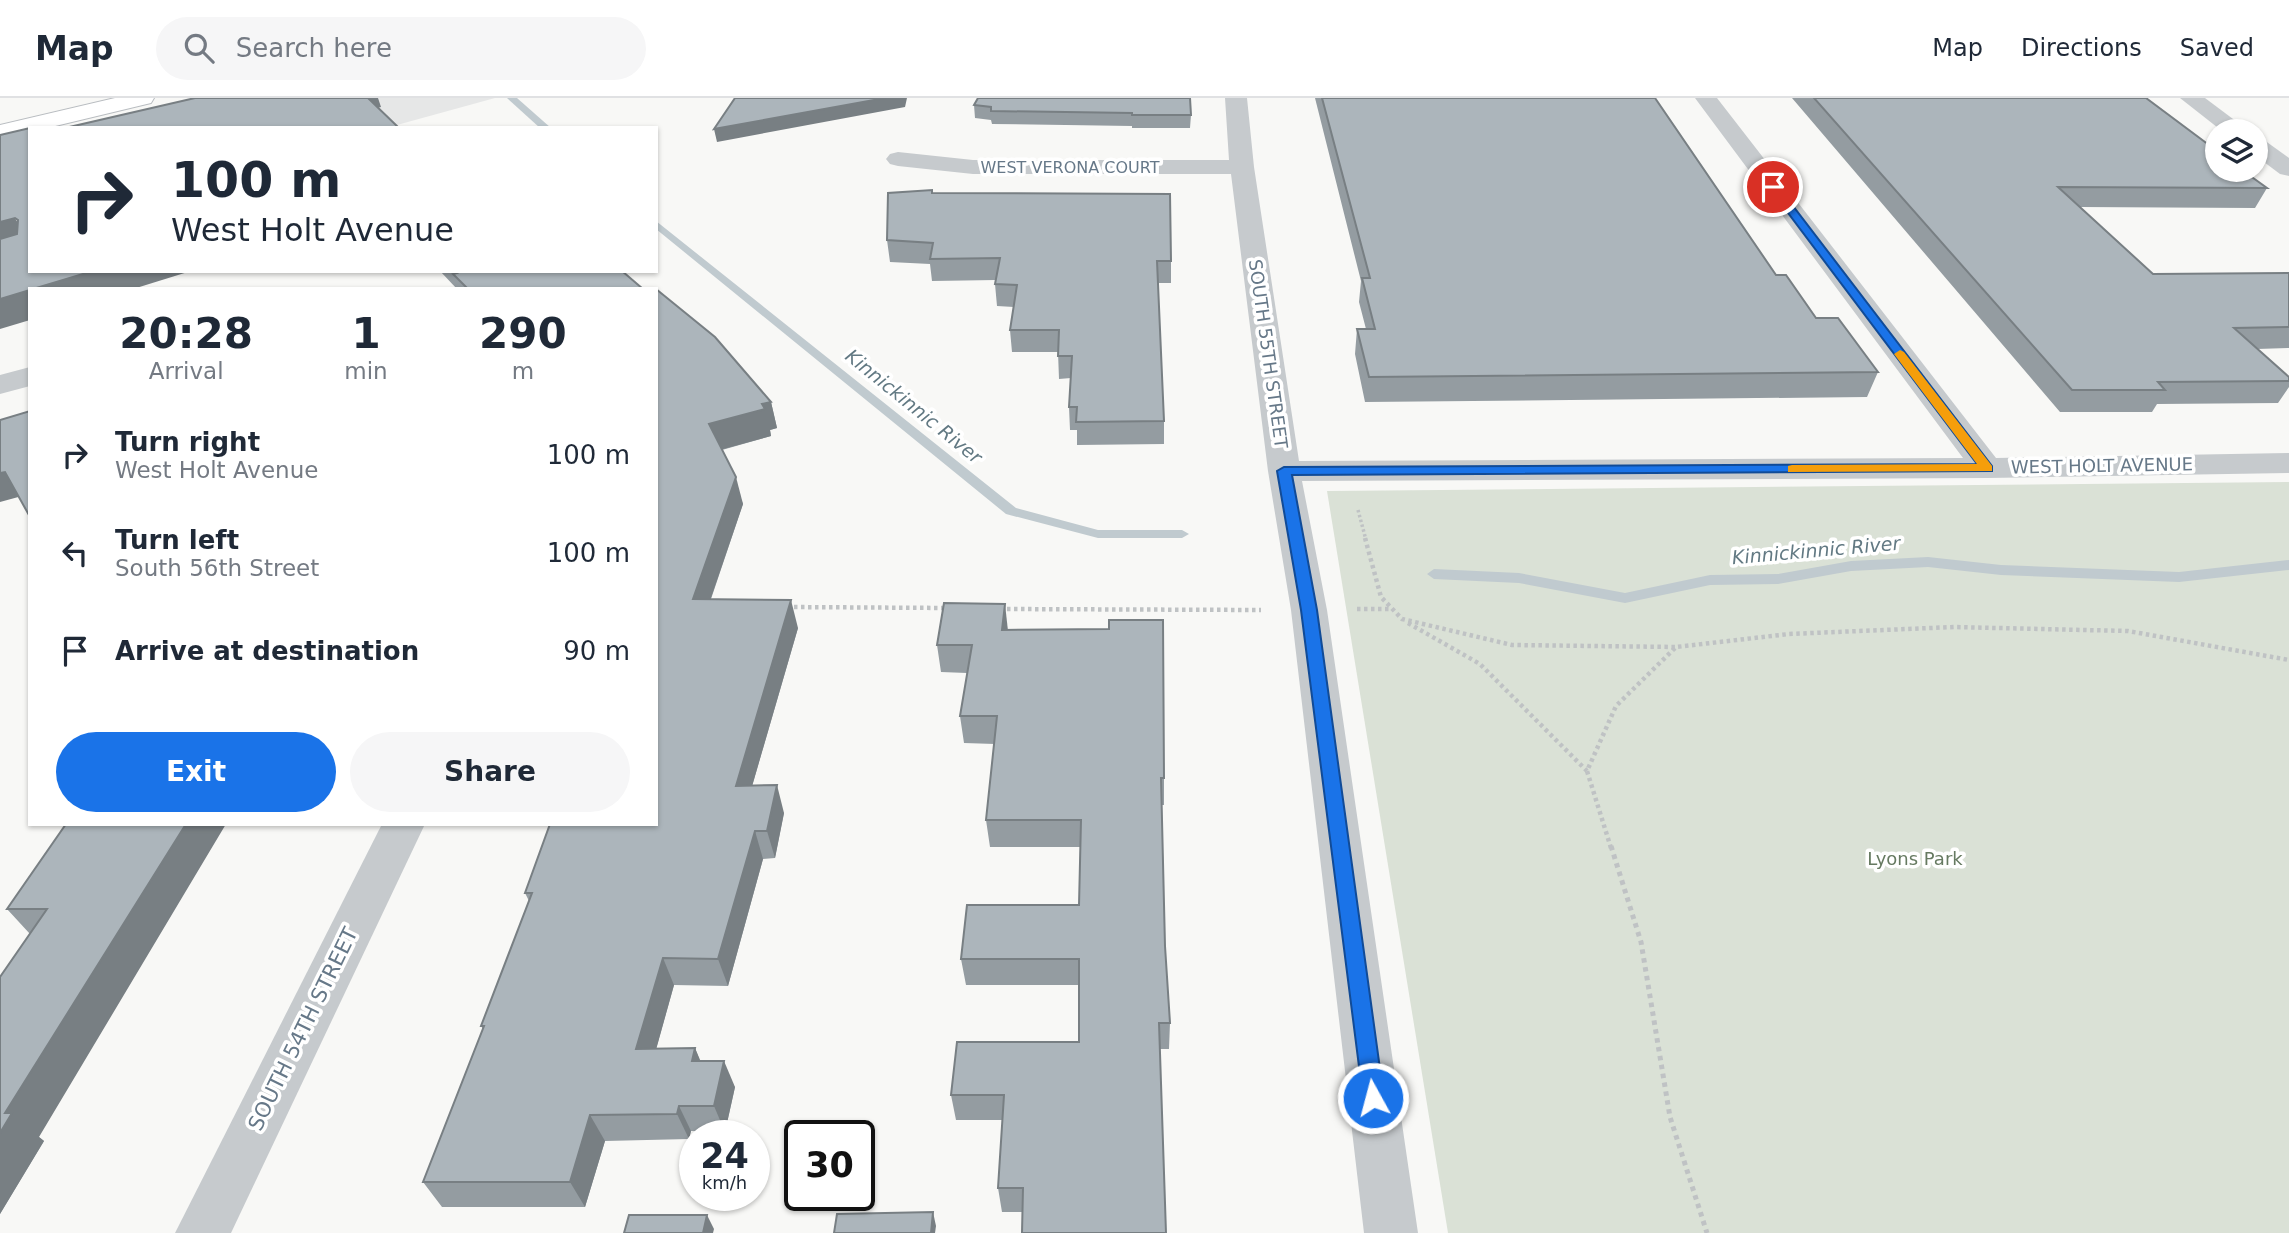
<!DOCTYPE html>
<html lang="en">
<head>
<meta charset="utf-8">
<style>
  :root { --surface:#fff; --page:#f6f6f7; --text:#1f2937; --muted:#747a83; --line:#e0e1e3; --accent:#1a73e8 }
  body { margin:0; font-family:"DejaVu Sans",sans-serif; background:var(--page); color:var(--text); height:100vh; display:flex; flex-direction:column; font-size:26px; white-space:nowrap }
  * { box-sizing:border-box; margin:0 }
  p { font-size:23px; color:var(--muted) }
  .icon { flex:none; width:38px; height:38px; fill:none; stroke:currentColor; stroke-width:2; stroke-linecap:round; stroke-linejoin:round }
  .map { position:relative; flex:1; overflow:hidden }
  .sheet { position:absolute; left:28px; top:189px; width:630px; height:539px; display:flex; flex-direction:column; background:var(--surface); border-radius:0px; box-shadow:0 2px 5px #0004 }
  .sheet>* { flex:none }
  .banner { position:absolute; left:28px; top:28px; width:630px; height:147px; border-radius:0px; box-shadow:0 2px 5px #0004; background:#fff; color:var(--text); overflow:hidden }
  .controls { position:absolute; left:2205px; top:21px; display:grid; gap:14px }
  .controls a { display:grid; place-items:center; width:63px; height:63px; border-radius:50%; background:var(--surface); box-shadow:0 2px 5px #0004; font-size:35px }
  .speed { position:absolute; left:679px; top:1022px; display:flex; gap:14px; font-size:35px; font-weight:700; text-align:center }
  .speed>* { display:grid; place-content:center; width:91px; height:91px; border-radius:50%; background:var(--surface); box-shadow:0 2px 5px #0004; line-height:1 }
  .speed small { font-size:18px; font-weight:400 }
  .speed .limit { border:4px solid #111; border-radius:10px; background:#fff; color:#111 }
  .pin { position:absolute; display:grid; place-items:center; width:60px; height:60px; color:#fff; margin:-30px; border:4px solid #fff; border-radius:50%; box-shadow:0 2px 7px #0007 }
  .me { position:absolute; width:77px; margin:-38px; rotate:353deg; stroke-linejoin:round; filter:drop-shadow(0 0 5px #0008) }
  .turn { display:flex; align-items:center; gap:24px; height:147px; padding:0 28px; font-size:32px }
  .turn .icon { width:91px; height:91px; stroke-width:2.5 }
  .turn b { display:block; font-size:49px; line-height:60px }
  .eta { display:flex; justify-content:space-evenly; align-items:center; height:119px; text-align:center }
  .eta b { font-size:42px; font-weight:700; line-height:49px }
  .button { display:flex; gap:14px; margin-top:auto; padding:14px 28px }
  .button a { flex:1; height:80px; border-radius:42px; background:var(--accent); color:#fff; font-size:28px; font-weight:700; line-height:80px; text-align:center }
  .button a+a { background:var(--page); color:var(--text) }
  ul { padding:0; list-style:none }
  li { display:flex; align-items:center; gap:21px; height:98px; padding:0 28px }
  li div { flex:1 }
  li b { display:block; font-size:26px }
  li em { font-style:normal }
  header { display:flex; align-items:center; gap:42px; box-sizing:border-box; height:98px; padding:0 35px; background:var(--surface); border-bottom:2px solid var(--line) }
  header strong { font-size:33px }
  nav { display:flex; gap:38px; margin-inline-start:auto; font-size:24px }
  .search { width:490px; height:63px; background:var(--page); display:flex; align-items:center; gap:18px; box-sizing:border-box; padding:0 24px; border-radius:38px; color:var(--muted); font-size:26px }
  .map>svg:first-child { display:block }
</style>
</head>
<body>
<header>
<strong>Map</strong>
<div class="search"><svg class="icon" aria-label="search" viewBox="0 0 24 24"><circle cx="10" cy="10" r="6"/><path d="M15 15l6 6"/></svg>Search here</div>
<nav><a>Map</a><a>Directions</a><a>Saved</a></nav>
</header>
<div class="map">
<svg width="2289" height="1135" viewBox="0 0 2289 1135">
  <rect width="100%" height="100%" fill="#f8f8f6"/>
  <!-- built -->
  <path fill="#e6e7e7" d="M275 0H495L386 30Z"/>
  <!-- green -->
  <path fill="#dae1d6" d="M2289 384V1135H1448L1327 393Z"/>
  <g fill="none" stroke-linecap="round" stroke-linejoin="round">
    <!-- stream -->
    <g fill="#c0cacf" fill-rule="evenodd">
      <path d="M507 0H517L551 30H540Z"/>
      <path d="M656 123 1016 410 1098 432H1182L1189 436 1182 440H1098L1006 416 656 131Z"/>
      <path d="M1928 459 2001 467 2179 474 2289 462V472L2179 484 2001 477 1928 469 1851 473 1778 486 1710 487 1625 505 1519 485 1434 481 1427 476 1434 471 1519 475 1625 495 1710 477 1778 476 1851 463Z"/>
    </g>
    <defs>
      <path id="primary" d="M115 0H154L151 5 47 30H30V34L0 41V27Z"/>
    </defs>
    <!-- primary casing -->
    <use href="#primary" stroke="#b9bdc1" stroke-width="2"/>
    <!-- path-far2 -->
    <path stroke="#bfc2c4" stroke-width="3.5" stroke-dasharray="2.5 2.5" stroke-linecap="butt" d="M1358 412 1366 442"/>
    <!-- path-far1 -->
    <g stroke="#bfc2c4" stroke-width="4.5" stroke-dasharray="3.5 3.5" stroke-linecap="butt">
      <path d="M1365 440 1381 499 1402 521 1512 547 1675 549"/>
      <path d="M787 509 949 510"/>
      <path d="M1000 511 1261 512"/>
      <path d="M1357 511H1392"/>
      <path d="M1408 525 1480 566 1587 673"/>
      <path d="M1611 750 1587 673 1616 608 1676 549 1789 536 1954 529 2128 533 2289 562"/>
    </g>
    <!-- path -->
    <path stroke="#bfc2c4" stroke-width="5" stroke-dasharray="4.5 4.5" stroke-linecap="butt" d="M1611 748 1641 844 1670 1019 1707 1135"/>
    <!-- street -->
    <g fill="#c6cacd" fill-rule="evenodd">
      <path d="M1225 0H1247L1254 69 1299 363 1963 360 1695 0H1717L1996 360 2289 355V375L1987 380 1302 383 1327 512 1418 1135H1364L1291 512 1268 373 1231 76H973L898 68 890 66 886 61 890 56 898 54 973 62H1229Z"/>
      <path d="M2180 0H2205L2249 33H2222Z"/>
      <path d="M2256 40 2264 42 2289 60V78L2280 76 2256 58Z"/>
      <path d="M30 269V288L0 296V277Z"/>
      <path d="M382 726H425L231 1135H175Z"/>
    </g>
    <!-- primary -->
    <use href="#primary" fill="#fff" fill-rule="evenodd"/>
  </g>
  <!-- wall -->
  <g fill="#949ca1">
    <path d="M1315 0H1655L1776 177 1816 220 1878 274 1867 299 1365 304 1355 256 1357 231H1366L1359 204 1361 183Z"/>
    <path d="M1792 0H2146L2267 90 2255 110 2080 109 2153 176 2289 175V250L2257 251 2289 279V289L2278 305 2157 306 2152 314H2060Z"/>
    <path d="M974 7 1191 17 1190 30H1132V28L992 26 991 22 975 20Z"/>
    <path d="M932 95 1171 163V185H1158L1164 323V346L1077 347V332H1070L1069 309 1071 280 1059 281 1058 254H1012L1010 232 1014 209 997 208 995 186 996 182 932 183 930 166 890 164 887 142Z"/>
    <path d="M440 173H622L643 191H457Z"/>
    <path d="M656 191 771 304 777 330 770 332 771 338 722 352 743 406 711 501 798 530 752 688 784 715 775 760 763 761 728 888 674 887 656 951 695 950 700 963 735 989 725 1034 691 1033 689 1041 605 1043 585 1109H442L423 1084 483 931 481 928 529 803 525 795 656 726Z"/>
    <path d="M1008 532 1164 680V707H1162L1165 848 1170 925 1169 951H1160L1022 1114H1002L998 1090 1003 1022H956L951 997 1079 944V887H966L961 861 1079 807 1080 749H990L986 722 995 646 964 645 960 618 967 575 941 574 937 547Z"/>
    <path d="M66 726 39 1039 44 1043 0 1116V879L30 836 7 811Z"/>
  </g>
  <!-- shaded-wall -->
  <g fill="#787f83">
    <path d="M361 0H378L381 9 366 13Z"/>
    <path d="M885 0H907L905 9 717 44 714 31Z"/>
    <path d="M15 120 29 144 0 153V124Z"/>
    <path d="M93 173H191L133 191H33Z"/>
    <path d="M30 192V222L0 231V201Z"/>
    <path d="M771 304 777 330 770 332 771 338 716 353 709 326 762 306Z"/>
    <path d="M5 374 22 398 0 404V375Z"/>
    <path d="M736 379 743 406 701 529 693 501Z"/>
    <path d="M791 502 798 530 744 716 736 688Z"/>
    <path d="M1005 506 1008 533 1002 532Z"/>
    <path d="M777 687 784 715 775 760 767 733Z"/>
    <path d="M186 726H226L39 1039 44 1043 0 1116V1035L5 1015Z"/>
    <path d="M755 733 763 761 728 888 718 861Z"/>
    <path d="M663 860 674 887 649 977 636 951Z"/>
    <path d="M695 950 706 976 692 963Z"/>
    <path d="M724 963 735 989 725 1034 714 1008Z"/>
    <path d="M679 1008 691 1033 689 1041 677 1016Z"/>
    <path d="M590 1017 605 1043 585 1109 570 1084Z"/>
    <path d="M933 1114 936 1128 935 1135H931Z"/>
    <path d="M707 1117 714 1131 713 1135H703Z"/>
  </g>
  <!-- building -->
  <g fill="#acb5bb" stroke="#787f83" stroke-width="2">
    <path d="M195 0H368L399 30H65Z"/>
    <path d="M735 0H885L714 31Z"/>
    <path d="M978 0H1190L1191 17H1132V15L991 13V9L974 7Z"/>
    <path d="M1322 0H1655L1776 177H1786L1816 220H1838L1878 274 1369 279 1357 231H1375L1362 180H1370Z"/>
    <path d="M1814 0H2146L2217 53V72H2242L2267 90 2058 89 2153 176 2289 175V229L2234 230 2289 279V283L2158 284 2165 292H2072Z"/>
    <path d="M30 30V173H93L33 191H30V192L0 201V141L17 136 18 122 15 120 0 124V37Z"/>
    <path d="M932 92V95L1170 96 1171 163H1157L1164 323 1076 324 1077 309H1069L1072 258H1058L1059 232H1010L1017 187 995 186 1000 160 930 161 933 145 887 142 888 95Z"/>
    <path d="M455 173H622L643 191H468L453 176 457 175Z"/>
    <path d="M656 191 715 239 771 304 762 306 765 311 709 326 736 379 693 501 791 502 736 688 777 687 767 733H755L718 861 663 860 636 951 695 950 692 963H724L714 1008H679L677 1016 590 1017 570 1084H423L484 928H481L532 795H525L550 726H656Z"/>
    <path d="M30 313V419L5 374 0 375V322Z"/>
    <path d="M944 505 1005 506 1002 532 1109 531V522H1163L1164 680H1161L1165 848 1170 925H1159L1166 1135H1022L1023 1090H998L1004 997H951L957 944H1079V861H961L967 807H1079L1081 722H986L997 618H960L972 547H937Z"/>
    <path d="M66 726H186L5 1015H12L0 1035V879L47 811H7Z"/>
    <path d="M933 1114 931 1135H834L837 1116Z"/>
    <path d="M629 1117H707L703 1135H624Z"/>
  </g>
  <!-- route -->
  <path fill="#1a73e8" stroke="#114b97" stroke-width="2" d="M1770 87H1777L1992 368V373L1292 377 1317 512 1384 1000 1380 1006 1373 1009 1366 1006 1363 1000 1301 512 1277 373 1284 369 1977 366 1770 91Z"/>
  <!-- slow -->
  <path fill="#f59e0b" d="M1900 252 1904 254 1992 368V373L1788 374V368L1792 367 1977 366 1894 256Z"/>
  <g text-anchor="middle" stroke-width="7" stroke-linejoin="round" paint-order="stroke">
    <!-- far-street labels -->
    <g font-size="16" fill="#667888" stroke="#fff">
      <text x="1070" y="75">WEST VERONA COURT</text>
    </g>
    <!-- street labels -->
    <g font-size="18" fill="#667888" stroke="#fff">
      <text transform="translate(1268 256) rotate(82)" y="6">SOUTH 55TH STREET</text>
      <text transform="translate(2102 368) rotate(-1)" y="6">WEST HOLT AVENUE</text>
    </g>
    <!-- park labels -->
    <g font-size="18" fill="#667a61" stroke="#fff">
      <text x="1915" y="767">Lyons Park</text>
    </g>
    <!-- water labels -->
    <g font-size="19" font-style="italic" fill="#627983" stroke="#fff">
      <text transform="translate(914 308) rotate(39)" y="7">Kinnickinnic River</text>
      <text transform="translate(1816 452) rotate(-5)" y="7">Kinnickinnic River</text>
    </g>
    <!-- near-street labels -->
    <g font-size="21" fill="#667888" stroke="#fff">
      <text transform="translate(303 931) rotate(-64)" y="7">SOUTH 54TH STREET</text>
    </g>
  </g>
</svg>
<div class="controls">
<a><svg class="icon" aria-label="layers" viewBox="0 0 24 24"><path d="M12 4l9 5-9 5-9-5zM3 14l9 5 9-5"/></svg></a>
</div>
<div class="speed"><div>24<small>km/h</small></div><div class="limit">30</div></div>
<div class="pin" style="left:1773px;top:89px;background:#d93025"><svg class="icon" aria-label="arrive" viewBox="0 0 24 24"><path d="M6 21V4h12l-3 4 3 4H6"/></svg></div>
<svg class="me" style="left:1373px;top:1000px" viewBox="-20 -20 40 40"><circle r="17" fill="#1a73e8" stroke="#fff" stroke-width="3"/><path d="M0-11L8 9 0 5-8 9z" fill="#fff"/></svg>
<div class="banner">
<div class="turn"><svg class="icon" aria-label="right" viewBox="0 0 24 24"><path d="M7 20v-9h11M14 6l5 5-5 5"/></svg><div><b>100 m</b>West Holt Avenue</div></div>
</div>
<section class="sheet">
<div class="eta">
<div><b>20:28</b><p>Arrival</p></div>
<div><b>1</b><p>min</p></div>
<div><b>290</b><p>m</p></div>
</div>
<ul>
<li><svg class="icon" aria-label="right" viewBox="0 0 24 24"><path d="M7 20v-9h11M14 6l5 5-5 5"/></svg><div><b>Turn right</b><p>West Holt Avenue</p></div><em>100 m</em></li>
<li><svg class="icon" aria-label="left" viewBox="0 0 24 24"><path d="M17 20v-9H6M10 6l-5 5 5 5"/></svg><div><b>Turn left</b><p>South 56th Street</p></div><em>100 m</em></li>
<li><svg class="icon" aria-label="arrive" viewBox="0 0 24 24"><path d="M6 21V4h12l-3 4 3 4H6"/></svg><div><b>Arrive at destination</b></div><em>90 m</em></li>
</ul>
<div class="button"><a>Exit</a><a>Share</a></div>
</section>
</div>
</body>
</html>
